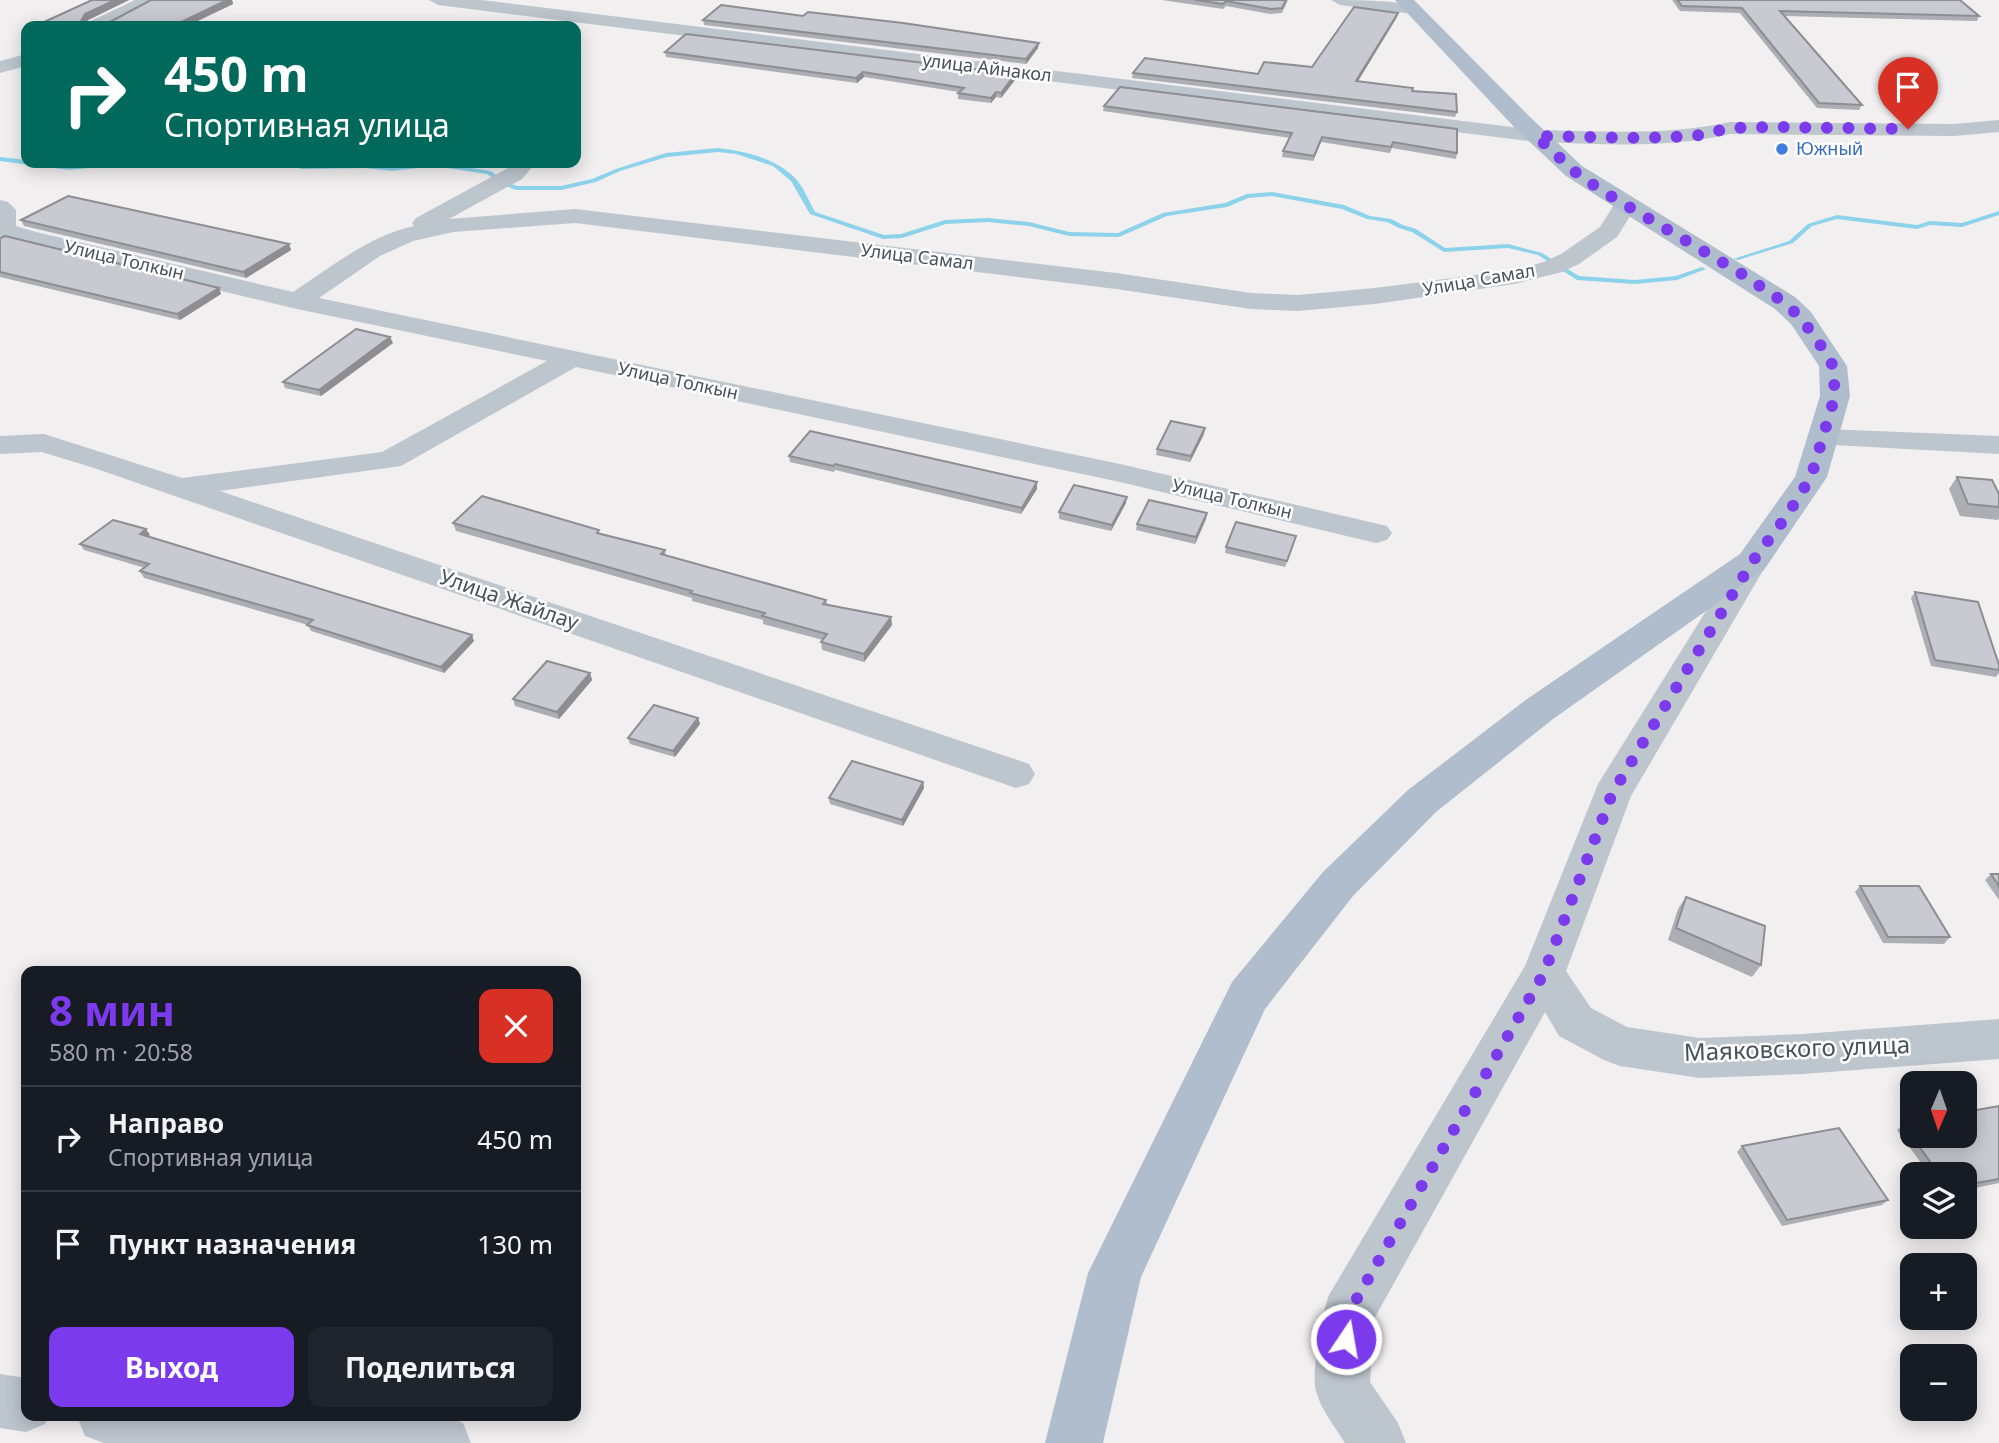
<!DOCTYPE html>
<html lang="ru">
<head>
<meta charset="utf-8">
<style>
  :root { --surface:#171b24; --page:#20242c; --text:#f1f3f6; --muted:#9ea1a6; --line:#363941; --accent:#7c3aed }
  body { margin:0; font-family:"Noto Sans",sans-serif; background:var(--page); color:var(--text); height:100vh; display:flex; flex-direction:column; font-size:26px; white-space:nowrap }
  * { box-sizing:border-box; margin:0 }
  p { font-size:23px; color:var(--muted) }
  .icon { flex:none; width:38px; height:38px; fill:none; stroke:currentColor; stroke-width:2; stroke-linecap:round; stroke-linejoin:round }
  .map { position:relative; flex:1; overflow:hidden }
  .sheet { position:absolute; left:21px; top:966px; width:560px; height:455px; display:flex; flex-direction:column; background:var(--surface); border-radius:14px; box-shadow:0 4px 18px #0003 }
  .sheet>* { flex:none }
  .guide { position:absolute; left:21px; top:21px; width:560px; height:147px; border-radius:14px; box-shadow:0 4px 18px #0003; background:#00695c; color:#fff; overflow:hidden }
  .needle { width:46px; rotate:182deg }
  .fabs { position:absolute; left:1900px; top:1071px; display:grid; gap:14px }
  .fabs a { display:grid; place-items:center; width:77px; height:77px; border-radius:14px; background:var(--surface); box-shadow:0 4px 18px #0003; font-size:35px }
  .pin { position:absolute; display:grid; place-items:center; width:60px; height:60px; color:#fff; margin:-72px -30px; border-radius:50% 50% 50% 0; rotate:-45deg; box-shadow:0 0 7px #0007 }
  .pin .icon { rotate:45deg }
  .me { position:absolute; width:77px; margin:-38px; rotate:12deg; stroke-linejoin:round; filter:drop-shadow(0 0 5px #0008) }
  .turn { display:flex; align-items:center; gap:24px; height:147px; padding:0 28px; font-size:32px }
  .turn .icon { width:91px; height:91px; stroke-width:2.5 }
  .turn b { display:block; font-size:49px; line-height:60px }
  .round { display:grid; place-items:center; flex:none; width:74px; height:74px; border-radius:14px; background:var(--page) }
  .overview { display:flex; align-items:center; justify-content:space-between; height:119px; padding:0 28px }
  h1 { font-size:42px; font-weight:700; line-height:52px; color:var(--accent) }
  .action { display:flex; gap:14px; margin-top:auto; padding:14px 28px }
  .action a { flex:1; height:80px; border-radius:14px; background:var(--accent); color:#fff; font-size:28px; font-weight:700; line-height:80px; text-align:center }
  .action a+a { background:var(--page); color:var(--text) }
  ul { padding:0; list-style:none }
  li { display:flex; align-items:center; gap:21px; height:105px; padding:0 28px; border-top:2px solid var(--line) }
  li div { flex:1 }
  li b { display:block; font-size:26px }
  li em { font-style:normal }
  .map>svg:first-child { display:block }
</style>
</head>
<body>
<div class="map">
<svg width="1999" height="1443" viewBox="0 0 1999 1443">
  <rect width="100%" height="100%" fill="#f1efef"/>
  <g fill="none" stroke-linecap="round" stroke-linejoin="round">
    <!-- stream -->
    <g fill="#8cd2ea" fill-rule="evenodd">
      <path d="M718 148C744 151 776 158 795 178 803 186 809 201 815 212L884 235 901 234 945 220 988 218 1029 222 1069 232 1118 233 1163 213 1225 203 1247 194 1272 192 1344 205 1370 216 1391 219 1403 225 1416 229 1445 248 1508 244 1542 253 1579 276 1635 280 1676 276 1702 267 1706 269 1677 280 1635 284 1577 280 1538 255 1508 248 1444 252 1412 232 1399 228 1387 222 1367 219 1342 209 1272 196 1248 198 1227 207 1167 216 1119 237 1069 236 1029 226 988 222 946 224 902 238 883 239 810 214 791 181 773 166 736 154 718 152 667 157 620 171 596 182 561 190H516L499 183 487 174 434 166 392 171 365 168 302 169 280 163 302 165 365 164 392 167 438 163 491 171 503 181 517 186H561L592 179 616 169 666 153Z"/>
      <path d="M0 157 26 160V163L69 166 104 163H273L270 165H121L69 170 0 161Z"/>
      <path d="M1999 211V215L1962 227 1930 225 1917 229 1837 219 1812 226 1793 243 1738 260 1733 259 1789 241 1808 224 1837 215 1917 225 1930 221 1962 223Z"/>
    </g>
    <!-- minor -->
    <g fill="#bdc5cd" fill-rule="evenodd">
      <path d="M135 0H158L109 26H86L89 22Z"/>
      <path d="M429 0H481L1536 130C1601 131 1666 136 1730 122L1954 124 1999 120V132L1954 136 1730 134C1666 149 1601 144 1536 142L438 5Z"/>
      <path d="M1331 0C1351 0 1409 0 1422 9L1413 14 1340 5Z"/>
      <path d="M26 54V66L0 73V61Z"/>
      <path d="M509 163H531L533 166 522 179 449 219 575 209 1116 273 1251 293 1298 295 1375 288 1514 270 1544 262 1561 254 1600 227 1617 200H1633L1637 205 1617 237 1579 264 1562 272 1514 284 1375 304 1298 311 1251 309 1116 289 575 223 453 232 413 241 380 256 319 298 1120 464 1387 526 1392 533 1387 540 1376 543 1120 482 576 367 401 466 220 491 1029 764 1035 774 1029 784 1016 788 97 469 42 452 0 454V436L44 434 182 478 382 452 547 361 297 309 21 243 0 236V200L8 202 16 210V226L36 232 293 292C331 267 369 236 414 226L412 223 416 218 506 169 510 165Z"/>
      <path d="M1825 429 1999 436V454L1815 444 1810 438 1815 432Z"/>
      <path d="M1752 552 1763 555 1768 562 1631 796 1566 971 1591 1008 1627 1027 1700 1038 1803 1034 1999 1019V1059L1803 1074 1700 1078 1620 1066 1604 1060 1559 1036 1545 1012 1374 1319 1370 1382 1398 1423 1406 1443H1345C1335 1427 1321 1410 1316 1391 1311 1373 1322 1313 1329 1295L1525 966 1598 784 1741 555Z"/>
      <path d="M0 1374 26 1378V1416H49L45 1424 26 1432 0 1428Z"/>
      <path d="M77 1416H445L463 1423 471 1443H104L85 1436Z"/>
    </g>
    <!-- major -->
    <path fill="#afbdcd" fill-rule="evenodd" d="M1395 0H1414L1531 118 1582 166 1795 297 1811 312 1847 366 1850 396 1827 477 1764 570 1553 719 1436 812 1353 896 1265 1009 1141 1277 1103 1443H1045L1088 1273 1232 982 1323 872 1408 790 1527 699 1740 554 1795 477 1820 396 1819 366 1791 324 1775 309 1566 176 1515 128Z"/>
  </g>
  <!-- wall -->
  <g fill="#adaeb4">
    <path d="M92 0H129L88 20 86 23H108L151 0H232L233 4 187 26H44L42 23Z"/>
    <path d="M1162 0H1288L1282 13 1270 14 1226 6 1223 9Z"/>
    <path d="M1672 0H1960L1979 16 1977 21 1784 16 1862 105 1859 110 1817 108 1740 13 1680 11Z"/>
    <path d="M1397 17 1358 81 1412 91 1457 112 1455 117 1132 78 1133 73 1258 74 1312 67Z"/>
    <path d="M703 20 1038 48 1026 64 704 25Z"/>
    <path d="M665 52 1015 74V80L1001 98 996 97 991 103 958 99V93L959 92 864 77 857 83 666 57Z"/>
    <path d="M1120 87 1457 153 1456 159 1392 148 1390 153 1321 142 1313 161 1282 157 1283 151 1290 138 1103 111 1104 106Z"/>
    <path d="M21 220 289 244 291 250 246 278 24 226Z"/>
    <path d="M0 238 219 288 221 294 180 320 0 277Z"/>
    <path d="M393 343 321 396 285 388 283 382Z"/>
    <path d="M1204 434 1190 462 1156 455 1157 449Z"/>
    <path d="M789 456 1037 482V489L1021 514 835 470 834 472 790 462Z"/>
    <path d="M1957 477 1999 494V518L1998 520 1960 516 1949 489Z"/>
    <path d="M1126 503 1111 531 1059 519V512Z"/>
    <path d="M1206 519 1195 544 1136 530 1137 524Z"/>
    <path d="M453 523 600 533 665 550 666 556 826 600 827 605 891 617 892 625 864 662 822 650 821 642 823 640 763 624V620L692 601V598L456 531Z"/>
    <path d="M150 535 148 537 474 641 444 673 311 631 308 625 144 578 140 571 145 568 84 550 80 544Z"/>
    <path d="M1296 536 1285 567 1225 553 1226 547Z"/>
    <path d="M1915 592 1999 665V673L1996 677 1931 666 1911 598Z"/>
    <path d="M590 673 592 680 559 719 515 706 513 699Z"/>
    <path d="M698 718 700 724 675 757 630 744 628 738Z"/>
    <path d="M923 782 924 788 903 826 830 804 829 798Z"/>
    <path d="M1991 874H1999V900L1985 880Z"/>
    <path d="M1860 886 1950 937 1944 944 1883 943 1855 892Z"/>
    <path d="M1686 897 1761 965 1752 977 1668 940 1678 909Z"/>
    <path d="M1999 1106V1183L1965 1190V1174H1929L1897 1130 1903 1124Z"/>
    <path d="M1742 1146 1888 1200 1882 1205 1782 1226 1737 1152Z"/>
  </g>
  <!-- shaded-wall -->
  <g fill="#8d8d92">
    <path d="M115 0H129L88 20 83 26 81 21 85 14Z"/>
    <path d="M227 0H232L233 4 187 26H173Z"/>
    <path d="M1398 13 1397 17 1355 86 1356 81Z"/>
    <path d="M1039 43 1038 48 1026 64V59Z"/>
    <path d="M863 72 864 77 857 83 856 78Z"/>
    <path d="M1015 74V80L1001 98V93Z"/>
    <path d="M996 92V97L991 103V98Z"/>
    <path d="M1322 137 1321 142 1313 161 1314 156Z"/>
    <path d="M289 244 291 250 246 278 243 272Z"/>
    <path d="M219 288 221 294 180 320 177 314Z"/>
    <path d="M390 337 393 343 321 396 319 390Z"/>
    <path d="M1205 428 1204 434 1190 462 1191 456Z"/>
    <path d="M1037 482V489L1021 514 1022 508Z"/>
    <path d="M1127 497 1126 503 1111 531 1112 525Z"/>
    <path d="M1207 513 1206 519 1195 544 1196 537Z"/>
    <path d="M146 529 150 535 143 540 140 534Z"/>
    <path d="M891 617 892 625 864 662V654Z"/>
    <path d="M472 635 474 641 444 673 441 667Z"/>
    <path d="M590 673 592 680 559 719 557 712Z"/>
    <path d="M698 718 700 724 675 757 673 751Z"/>
    <path d="M923 782 924 788 903 826 902 820Z"/>
  </g>
  <!-- building -->
  <g fill="#c9cad1" stroke="#8d8d92" stroke-width="2">
    <path d="M92 0H115L85 14 81 21 83 23H108L151 0H227L173 26H70L42 23Z"/>
    <path d="M1195 0H1286L1282 8 1271 9 1226 1 1223 4Z"/>
    <path d="M1677 0H1960L1979 16 1780 11 1862 105 1819 103 1742 8 1682 6Z"/>
    <path d="M721 5 803 16 808 12 903 23 1039 43 1026 59 703 20Z"/>
    <path d="M1354 7 1398 13 1356 81 1413 88 1412 91 1456 94 1457 112 1133 73 1145 58 1258 74 1264 62 1312 67Z"/>
    <path d="M686 34 1015 74 1001 93 996 92 991 98 958 93 964 88 863 72 856 78 665 52Z"/>
    <path d="M1120 87 1457 129V153L1393 142 1391 147 1322 137 1314 156 1283 151 1292 133 1104 106Z"/>
    <path d="M68 196 289 244 243 272 21 220Z"/>
    <path d="M5 236 219 288 177 314 0 272V238Z"/>
    <path d="M356 329 390 337 319 390 283 382Z"/>
    <path d="M1171 421 1205 428 1191 456 1157 449Z"/>
    <path d="M810 431 1037 482 1022 508 835 464 833 466 789 456Z"/>
    <path d="M1957 477 1992 480 1999 494V507L1968 504Z"/>
    <path d="M1074 485 1127 497 1112 525 1059 512Z"/>
    <path d="M482 496 599 530 597 533 665 550 661 554 826 600 823 604 891 617 864 654 821 642 827 634 762 616 765 613 690 593 692 591 453 523Z"/>
    <path d="M1149 500 1207 513 1196 537 1137 524Z"/>
    <path d="M113 520 146 529 140 534 472 635 441 667 307 625 313 620 140 571 149 564 80 544Z"/>
    <path d="M1236 522 1296 536 1287 561 1226 547Z"/>
    <path d="M1915 592 1978 602 1999 665V670L1935 660Z"/>
    <path d="M547 661 590 673 557 712 513 699Z"/>
    <path d="M654 705 698 718 673 751 628 738Z"/>
    <path d="M852 761 923 782 902 820 829 798Z"/>
    <path d="M1991 874H1999V886Z"/>
    <path d="M1860 886H1919L1950 937H1888Z"/>
    <path d="M1686 897 1765 926 1761 965 1676 928Z"/>
    <path d="M1999 1106V1179L1965 1185V1174H1939L1903 1124 1913 1122V1136H1965V1112Z"/>
    <path d="M1839 1128 1888 1200 1787 1220 1742 1146Z"/>
  </g>
  <g fill="none" stroke-linecap="round" stroke-linejoin="round">
    <!-- route -->
    <path stroke="#7c3aed" stroke-width="12" stroke-dasharray="0 21.6" d="M1346 1339 1348 1314 1544 973 1612 794 1752 562 1786 517 1811 477 1835 396 1833 366 1824 350 1801 318 1785 303 1742 274 1599 189 1574 171 1536 136 1645 138 1695 136 1730 128 1780 127 1908 129"/>
  </g>
  <!-- markers -->
  <circle fill="#3f7fe0" stroke="#fff" stroke-width="2.5" cx="1782" cy="149" r="7"/>
  <g text-anchor="middle" stroke-width="5" stroke-linejoin="round" paint-order="stroke">
    <!-- far-street labels -->
    <g font-size="18" fill="#47515c" stroke="#fff">
      <text transform="translate(987 68) rotate(7)" y="6">улица Айнакол</text>
      <text transform="translate(917 257) rotate(7)" y="6">Улица Самал</text>
      <text transform="translate(124 260) rotate(13)" y="6">Улица Толкын</text>
      <text transform="translate(1479 280) rotate(-10)" y="6">Улица Самал</text>
      <text transform="translate(678 381) rotate(12)" y="6">Улица Толкын</text>
      <text transform="translate(1232 499) rotate(13)" y="6">Улица Толкын</text>
    </g>
    <!-- far-shop labels -->
    <g font-size="18" fill="#366cbe" stroke="#fff" text-anchor="start">
      <text x="1796" y="155">Южный</text>
    </g>
    <!-- street labels -->
    <g font-size="21" fill="#47515c" stroke="#fff">
      <text transform="translate(509 600) rotate(19)" y="7">Улица Жайлау</text>
    </g>
    <!-- near-street labels -->
    <g font-size="24" fill="#47515c" stroke="#fff">
      <text transform="translate(1797 1049) rotate(-2)" y="8">Маяковского улица</text>
    </g>
  </g>
</svg>
<div class="fabs">
<a><svg class="needle" viewBox="-14 -14 28 28"><path d="M0-13l5 13h-10z" fill="#e53935"/><path d="M0 13l5-13h-10z" fill="#9ea1a6"/></svg></a>
<a><svg class="icon" aria-label="layers" viewBox="0 0 24 24"><path d="M12 4l9 5-9 5-9-5zM3 14l9 5 9-5"/></svg></a>
<a>+</a>
<a>−</a>
</div>
<div class="pin" style="left:1908px;top:129px;background:#d93025"><svg class="icon" aria-label="arrive" viewBox="0 0 24 24"><path d="M6 21V4h12l-3 4 3 4H6"/></svg></div>
<svg class="me" style="left:1346px;top:1339px" viewBox="-20 -20 40 40"><circle r="17" fill="#7c3aed" stroke="#fff" stroke-width="3"/><path d="M0-11L8 9 0 5-8 9z" fill="#fff"/></svg>
<div class="guide">
<div class="turn"><svg class="icon" aria-label="right" viewBox="0 0 24 24"><path d="M7 20v-9h11M14 6l5 5-5 5"/></svg><div><b>450 m</b>Спортивная улица</div></div>
</div>
<section class="sheet">
<div class="overview"><div><h1>8 мин</h1><p>580 m · 20:58</p></div><a class="round" style="background:#d93025;color:#fff"><svg class="icon" aria-label="close" viewBox="0 0 24 24"><path d="M6 6l12 12M18 6L6 18"/></svg></a></div>
<ul>
<li><svg class="icon" aria-label="right" viewBox="0 0 24 24"><path d="M7 20v-9h11M14 6l5 5-5 5"/></svg><div><b>Направо</b><p>Спортивная улица</p></div><em>450 m</em></li>
<li><svg class="icon" aria-label="arrive" viewBox="0 0 24 24"><path d="M6 21V4h12l-3 4 3 4H6"/></svg><div><b>Пункт назначения</b></div><em>130 m</em></li>
</ul>
<div class="action"><a>Выход</a><a>Поделиться</a></div>
</section>
</div>
</body>
</html>
